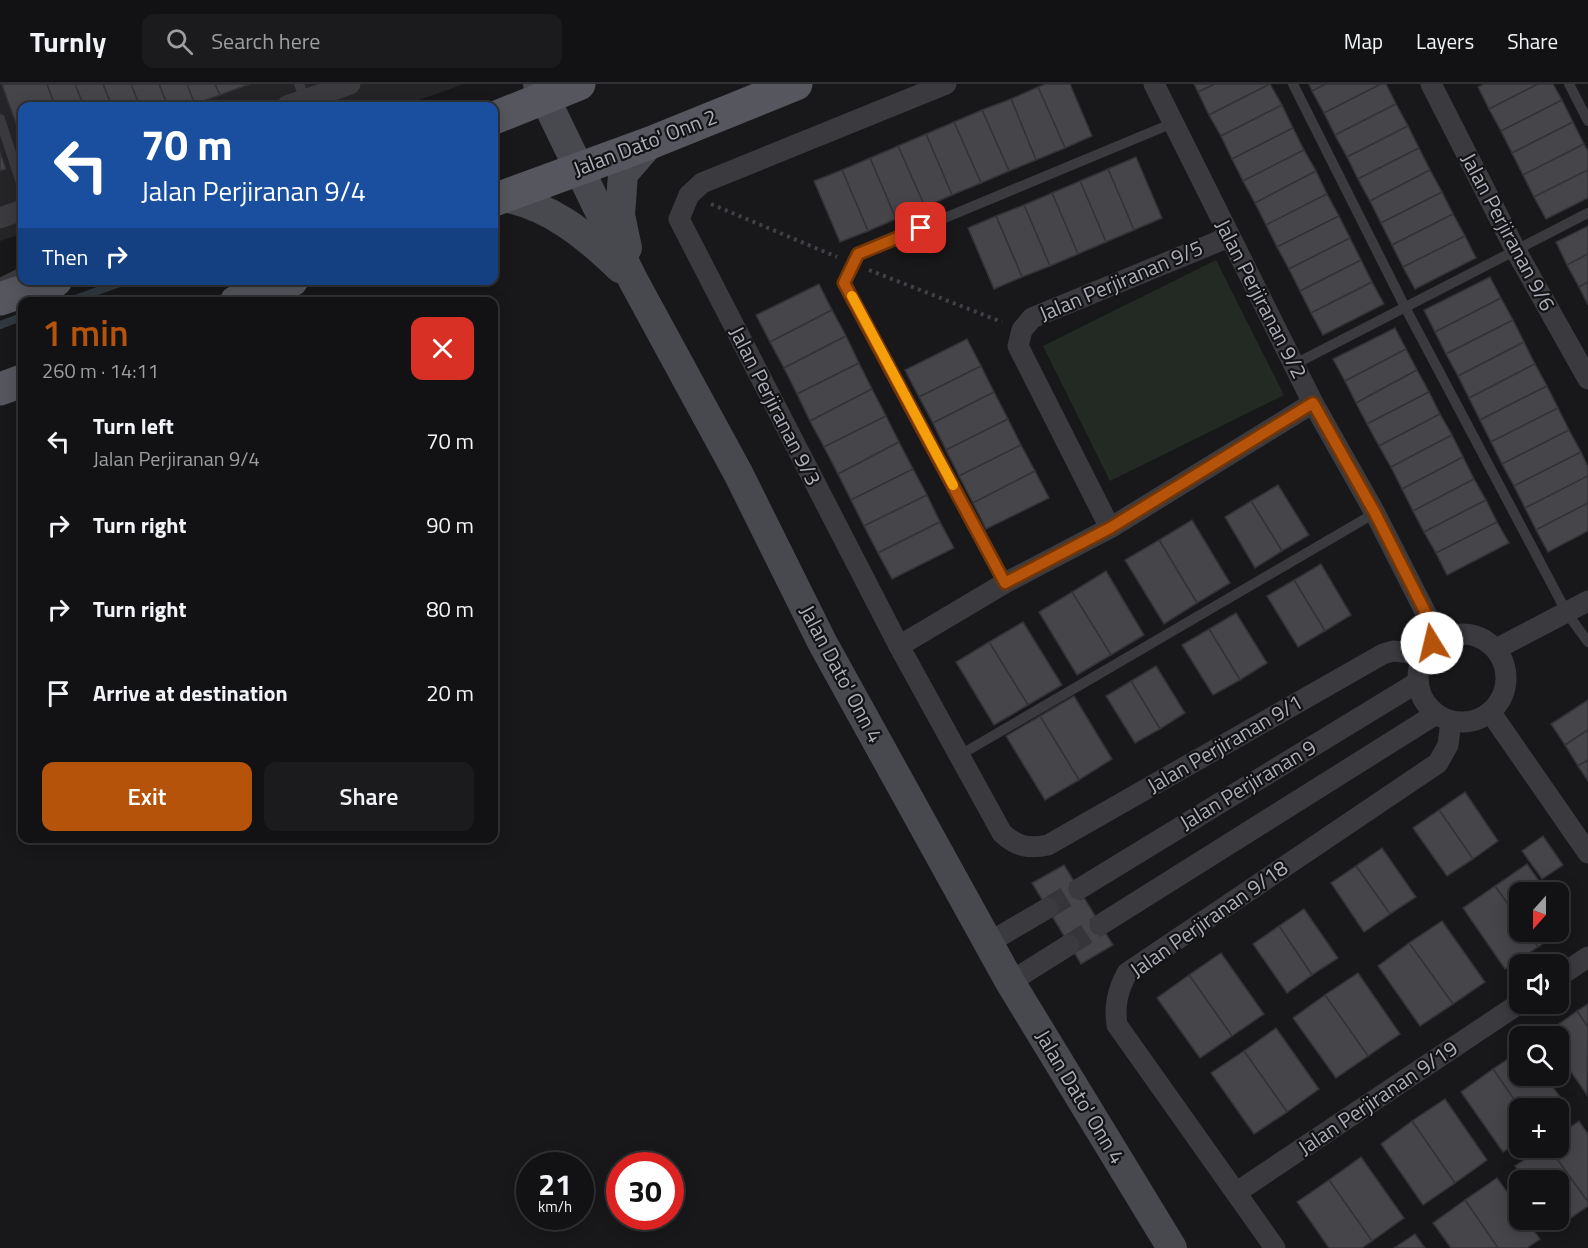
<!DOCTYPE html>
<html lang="en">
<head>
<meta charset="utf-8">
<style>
  :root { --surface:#121214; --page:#1b1b1d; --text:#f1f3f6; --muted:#9c9ea0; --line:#313234; --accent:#b45309 }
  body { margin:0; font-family:"Titillium Web",sans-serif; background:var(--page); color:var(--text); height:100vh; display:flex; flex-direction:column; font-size:22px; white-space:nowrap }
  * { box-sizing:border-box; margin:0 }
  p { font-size:20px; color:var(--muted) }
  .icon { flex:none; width:33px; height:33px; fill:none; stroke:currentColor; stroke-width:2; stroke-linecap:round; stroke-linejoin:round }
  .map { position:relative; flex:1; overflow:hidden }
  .side { position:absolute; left:18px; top:213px; width:480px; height:546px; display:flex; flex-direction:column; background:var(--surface); border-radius:12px; box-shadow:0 3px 15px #0003,0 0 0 2px var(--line) }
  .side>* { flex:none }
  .guide { position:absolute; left:18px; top:18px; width:480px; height:183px; border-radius:12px; box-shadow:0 3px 15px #0003,0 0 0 2px var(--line); background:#1a4fa0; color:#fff; overflow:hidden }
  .needle { width:39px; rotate:201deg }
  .buttons { position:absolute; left:1509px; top:798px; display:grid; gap:12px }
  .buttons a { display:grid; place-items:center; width:60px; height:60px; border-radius:12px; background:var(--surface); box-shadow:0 3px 15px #0003,0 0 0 2px var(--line); font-size:30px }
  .speed { position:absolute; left:516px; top:1068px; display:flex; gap:12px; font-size:30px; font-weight:700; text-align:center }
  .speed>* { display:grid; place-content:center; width:78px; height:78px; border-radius:50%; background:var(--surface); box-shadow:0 3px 15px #0003,0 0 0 2px var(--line); line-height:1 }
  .speed small { font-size:15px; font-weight:400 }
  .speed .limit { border:9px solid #d22; background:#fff; color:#111 }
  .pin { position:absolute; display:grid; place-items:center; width:51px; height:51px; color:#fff; margin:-26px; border-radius:12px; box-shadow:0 3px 9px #0006 }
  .me { position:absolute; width:66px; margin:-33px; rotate:351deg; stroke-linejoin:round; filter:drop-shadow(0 0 4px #0008) }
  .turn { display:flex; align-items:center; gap:21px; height:126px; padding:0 24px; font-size:27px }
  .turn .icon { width:78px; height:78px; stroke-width:2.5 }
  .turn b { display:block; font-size:42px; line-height:51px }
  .then { display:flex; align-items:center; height:57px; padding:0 24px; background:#0003; gap:12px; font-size:22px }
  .round { display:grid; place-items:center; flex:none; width:63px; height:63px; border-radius:12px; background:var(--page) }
  .summary { display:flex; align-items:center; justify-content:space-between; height:102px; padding:0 24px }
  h1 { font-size:36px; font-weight:600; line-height:45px; color:var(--accent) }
  .primary-button { display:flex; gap:12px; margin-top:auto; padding:12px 24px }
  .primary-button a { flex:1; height:69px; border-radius:12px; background:var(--accent); color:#fff; font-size:24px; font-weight:600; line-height:69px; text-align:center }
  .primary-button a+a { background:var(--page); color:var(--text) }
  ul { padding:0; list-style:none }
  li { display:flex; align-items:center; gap:18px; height:84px; padding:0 24px }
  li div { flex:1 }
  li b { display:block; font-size:22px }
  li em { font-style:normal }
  header { display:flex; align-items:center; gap:36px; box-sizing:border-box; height:84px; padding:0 30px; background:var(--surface); border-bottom:2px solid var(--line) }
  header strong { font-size:28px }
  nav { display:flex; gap:33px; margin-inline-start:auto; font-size:21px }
  .search { width:420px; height:54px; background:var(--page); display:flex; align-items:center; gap:15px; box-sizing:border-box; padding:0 21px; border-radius:12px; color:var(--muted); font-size:22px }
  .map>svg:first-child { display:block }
</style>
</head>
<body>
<header>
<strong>Turnly</strong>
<div class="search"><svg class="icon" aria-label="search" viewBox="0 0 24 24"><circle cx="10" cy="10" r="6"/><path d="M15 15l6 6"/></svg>Search here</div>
<nav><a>Map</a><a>Layers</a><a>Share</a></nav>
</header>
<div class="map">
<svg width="1588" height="1164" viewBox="0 0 1588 1164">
  <rect width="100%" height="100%" fill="#18181a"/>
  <!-- built -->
  <path fill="#252427" d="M0 0H464L402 22H22V150L0 157Z"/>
  <!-- green -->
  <path fill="#232a24" d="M1216 176 1284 311 1110 397 1043 262Z"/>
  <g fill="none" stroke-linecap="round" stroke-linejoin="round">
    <!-- stream -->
    <g stroke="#31383f" stroke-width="8">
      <path d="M67 218 128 196"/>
      <path d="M0 241 22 233"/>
    </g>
  </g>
  <!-- building -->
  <g fill="#46454a" stroke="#333236" stroke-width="1.5">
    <path d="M6 0H47L55 22H22V56L2 1Z"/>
    <path d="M47 0H75L84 22H55Z"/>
    <path d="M75 0H103L112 22H84Z"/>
    <path d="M103 0H131L140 22H112Z"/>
    <path d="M131 0H159L168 22H140Z"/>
    <path d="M159 0H187L195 20 168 22Z"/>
    <path d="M187 0H215L220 11 195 20Z"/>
    <path d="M215 0H250L220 11Z"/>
    <path d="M1046 0H1070L1092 52 1065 64 1038 3Z"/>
    <path d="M1194 0H1215L1198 8Z"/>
    <path d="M1215 0H1270L1209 31 1198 8Z"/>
    <path d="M1270 0 1282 21 1221 52 1209 31Z"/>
    <path d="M1309 0H1326L1312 7Z"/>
    <path d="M1326 0H1381L1324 29 1312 7Z"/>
    <path d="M1381 0H1386L1396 20 1335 51 1324 29Z"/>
    <path d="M1484 0H1538L1489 25 1478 3Z"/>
    <path d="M1538 0H1553L1562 16 1501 47 1489 25Z"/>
    <path d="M1038 3 1065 64 1036 76 1011 15Z"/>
    <path d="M1011 15 1036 76 1009 87 982 26Z"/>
    <path d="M1562 16 1573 38 1512 69 1501 47Z"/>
    <path d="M1396 20 1408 42 1347 73 1335 51Z"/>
    <path d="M1282 21 1293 44 1232 75 1221 52Z"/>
    <path d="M982 26 1009 87 981 99 954 38Z"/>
    <path d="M954 38 981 99 952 111 926 50Z"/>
    <path d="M1573 38 1584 60 1523 91 1512 69Z"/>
    <path d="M1408 42 1419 64 1358 95 1347 73Z"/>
    <path d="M1293 44 1304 66 1243 97 1232 75Z"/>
    <path d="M926 50 952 111 925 123 898 62Z"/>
    <path d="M1584 60 1588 67V86L1534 113 1523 91Z"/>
    <path d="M898 62 925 123 896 135 870 74Z"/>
    <path d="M1419 64 1430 86 1370 117 1358 95Z"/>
    <path d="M1304 66 1316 87 1255 119 1243 97Z"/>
    <path d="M0 68 6 85 0 87Z"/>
    <path d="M1136 73 1162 134 1134 146 1108 85Z"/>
    <path d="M870 74 896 135 868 147 842 86Z"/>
    <path d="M1108 85 1134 146 1106 158 1080 97Z"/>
    <path d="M842 86 868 147 840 158 814 97Z"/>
    <path d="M1430 86 1442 108 1381 139 1370 117Z"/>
    <path d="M1588 86V114L1546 135 1534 113Z"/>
    <path d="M1316 87 1327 110 1266 141 1255 119Z"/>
    <path d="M1080 97 1106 158 1078 170 1052 109Z"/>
    <path d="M1442 108 1453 130 1392 161 1381 139Z"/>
    <path d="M1052 109 1078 170 1050 182 1024 121Z"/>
    <path d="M1327 110 1339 132 1277 163 1266 141Z"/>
    <path d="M1024 121 1050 182 1022 193 996 132Z"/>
    <path d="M1453 130 1465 152 1403 183 1392 161Z"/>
    <path d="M996 132 1022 193 994 205 968 144Z"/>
    <path d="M1339 132 1350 154 1289 185 1277 163Z"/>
    <path d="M1588 142V170L1567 181 1556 158Z"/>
    <path d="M1465 152 1476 174 1415 205 1403 183Z"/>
    <path d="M1350 154 1361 176 1300 207 1289 185Z"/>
    <path d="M1588 170V198L1579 203 1567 181Z"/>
    <path d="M1361 176 1372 198 1311 229 1300 207Z"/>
    <path d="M1490 193 1501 214 1435 248 1424 226Z"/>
    <path d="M1372 198 1384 220 1323 251 1311 229Z"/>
    <path d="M1588 198V221L1579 203Z"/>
    <path d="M819 200 832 226 770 258 756 231Z"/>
    <path d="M1501 214 1513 236 1446 270 1435 248Z"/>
    <path d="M832 226 846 252 784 284 770 258Z"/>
    <path d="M1513 236 1524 258 1458 292 1446 270Z"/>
    <path d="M1395 244 1406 265 1345 297 1333 275Z"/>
    <path d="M846 252 859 279 797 310 784 284Z"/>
    <path d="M967 255 981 282 919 313 905 286Z"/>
    <path d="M1524 258 1535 280 1469 314 1458 292Z"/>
    <path d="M1406 265 1417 286 1356 319 1345 297Z"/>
    <path d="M859 279 872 305 810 337 797 310Z"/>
    <path d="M1535 280 1547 302 1480 336 1469 314Z"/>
    <path d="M981 282 994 308 933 339 919 313Z"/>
    <path d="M1417 286 1429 308 1367 340 1356 319Z"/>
    <path d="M1547 302 1558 324 1491 358 1480 336Z"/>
    <path d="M872 305 886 332 824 363 810 337Z"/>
    <path d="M994 308 1008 335 946 366 933 339Z"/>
    <path d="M1429 308 1440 330 1379 362 1367 340Z"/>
    <path d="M1558 324 1569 346 1502 380 1491 358Z"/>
    <path d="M1440 330 1452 351 1391 383 1379 362Z"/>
    <path d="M886 332 899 358 838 390 824 363Z"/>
    <path d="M1008 335 1021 361 959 392 946 366Z"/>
    <path d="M1569 346 1581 368 1514 402 1502 380Z"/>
    <path d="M1452 351 1463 373 1402 405 1391 383Z"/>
    <path d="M899 358 913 385 851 416 838 390Z"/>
    <path d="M1021 361 1035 387 973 419 959 392Z"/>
    <path d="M1581 368 1588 383V392L1525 424 1514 402Z"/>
    <path d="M1463 373 1474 395 1413 427 1402 405Z"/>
    <path d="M913 385 927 411 864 442 851 416Z"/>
    <path d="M1035 387 1049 414 986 445 973 419Z"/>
    <path d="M1588 392V419L1536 446 1525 424Z"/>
    <path d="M1474 395 1486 416 1424 448 1413 427Z"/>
    <path d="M1278 401 1309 451 1282 467 1251 417Z"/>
    <path d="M927 411 940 438 878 469 864 442Z"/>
    <path d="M1486 416 1497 438 1436 469 1424 448Z"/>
    <path d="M1251 417 1282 467 1255 484 1225 433Z"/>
    <path d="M1588 419V447L1548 468 1536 446Z"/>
    <path d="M1192 436 1230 499 1197 519 1159 456Z"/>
    <path d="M940 438 954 464 892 495 878 469Z"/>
    <path d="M1497 438 1509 459 1447 491 1436 469Z"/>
    <path d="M1159 456 1197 519 1164 540 1125 476Z"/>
    <path d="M1321 480 1351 531 1325 547 1294 496Z"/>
    <path d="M1106 487 1144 551 1111 571 1072 508Z"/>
    <path d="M1294 496 1325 547 1298 563 1267 512Z"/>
    <path d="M1072 508 1111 571 1077 591 1039 528Z"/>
    <path d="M1236 529 1267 579 1240 596 1209 545Z"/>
    <path d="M1023 538 1062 601 1028 621 989 558Z"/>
    <path d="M1209 545 1240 596 1213 611 1182 561Z"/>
    <path d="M989 558 1028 621 994 641 956 578Z"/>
    <path d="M1156 582 1185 629 1160 645 1131 597Z"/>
    <path d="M1131 597 1160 645 1135 659 1106 612Z"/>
    <path d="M1074 612 1112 675 1079 696 1040 632Z"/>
    <path d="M1588 616V646L1565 661 1551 640Z"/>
    <path d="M1040 632 1079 696 1045 716 1006 652Z"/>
    <path d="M1588 646V676L1578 682 1565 661Z"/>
    <path d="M1588 676V697L1578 682Z"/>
    <path d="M1465 708 1498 757 1473 775 1439 726Z"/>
    <path d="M1439 726 1473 775 1447 792 1413 744Z"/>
    <path d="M1543 752 1563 781 1542 795 1522 767Z"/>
    <path d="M1382 764 1416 813 1390 830 1356 782Z"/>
    <path d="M1527 780 1547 808H1520V837L1495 802Z"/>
    <path d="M1064 781 1113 861 1081 880 1032 799Z"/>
    <path d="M1356 782 1390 830 1364 848 1331 799Z"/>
    <path d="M1495 802 1520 837V848H1527L1538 863 1505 885 1463 824Z"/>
    <path d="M1558 824 1570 840 1538 863 1527 848H1558Z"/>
    <path d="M1304 825 1338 874 1312 891 1279 842Z"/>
    <path d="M1442 837 1485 898 1453 920 1409 859Z"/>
    <path d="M1279 842 1312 891 1287 909 1253 860Z"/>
    <path d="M1409 859 1453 920 1420 942 1378 882Z"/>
    <path d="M1221 869 1264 930 1232 952 1189 891Z"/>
    <path d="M1358 889 1400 950 1368 972 1325 911Z"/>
    <path d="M1189 891 1232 952 1200 974 1157 914Z"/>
    <path d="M1325 911 1368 972 1336 994 1293 934Z"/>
    <path d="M1588 920V943L1577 927Z"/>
    <path d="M1577 927 1588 943 1587 1011 1558 969V952H1547L1545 950Z"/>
    <path d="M1276 944 1319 1005 1287 1028 1244 967Z"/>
    <path d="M1244 967 1287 1028 1254 1050 1211 989Z"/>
    <path d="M1520 967V992H1545L1568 1024 1558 1030V1024H1520L1493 985Z"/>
    <path d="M1493 985 1520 1024V1057L1503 1068 1461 1008Z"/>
    <path d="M1445 1015 1487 1076 1455 1099 1412 1037Z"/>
    <path d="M1412 1037 1455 1099 1423 1121 1381 1060Z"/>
    <path d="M1579 1037 1588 1050V1118L1549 1064H1558V1052Z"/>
    <path d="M1542 1064H1549L1588 1118V1122L1558 1143 1552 1136H1558V1096H1525L1515 1082Z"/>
    <path d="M1361 1073 1404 1134 1372 1157 1329 1096Z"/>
    <path d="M1497 1094 1520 1126V1136H1526L1540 1155 1527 1164H1498L1465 1116Z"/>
    <path d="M1329 1096 1372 1157 1362 1164H1329L1297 1118Z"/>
    <path d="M1465 1116 1498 1164H1451L1433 1139Z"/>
    <path d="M1415 1150 1425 1164H1394Z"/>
  </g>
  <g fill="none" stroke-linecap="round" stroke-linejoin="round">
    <!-- minor-tunnel -->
    <g stroke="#36363a" stroke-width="21" stroke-dasharray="21 10" stroke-linecap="butt">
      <path d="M1048 824 1079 805"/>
      <path d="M1069 861 1100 841"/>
    </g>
    <!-- path -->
    <g stroke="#404146" stroke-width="4" stroke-dasharray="3 4.5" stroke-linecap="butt">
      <path d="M711 120 837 173"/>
      <path d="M869 186 1002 238"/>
    </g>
    <!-- service -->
    <g stroke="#3a3a3f" stroke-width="10">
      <path d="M299 0 305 15"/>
      <path d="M1293 0 1405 223 1567 529 1588 558"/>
      <path d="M1569 0 1588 37"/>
      <path d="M0 35 22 102"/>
      <path d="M0 199 22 188"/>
      <path d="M1295 280 1588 129"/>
      <path d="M1005 499 844 199 858 170 1173 39"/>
      <path d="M960 671 1375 429"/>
    </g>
    <!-- minor -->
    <g stroke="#3a3a3f" stroke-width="21">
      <path d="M946 0 702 99 689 111 679 135 899 562 1002 749C1017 763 1029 765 1048 761L1383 570 1393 567 1423 570"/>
      <path d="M1154 0 1313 319 1375 429 1439 555"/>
      <path d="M1431 0 1515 165 1588 295"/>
      <path d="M287 22 350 0"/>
      <path d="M0 134 22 126"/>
      <path d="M1110 444 1018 262 1022 246 1032 234 1229 153"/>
      <circle cx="1462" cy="594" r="44"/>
      <path d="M899 562 1005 499 1110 444 1313 319"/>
      <path d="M1496 565 1588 517"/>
      <path d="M1491 629 1588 769"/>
      <path d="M1079 805 1418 598"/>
      <path d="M1100 841 1436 630"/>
      <path d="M988 859 1048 824"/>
      <path d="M1558 893 1588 873"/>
      <path d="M1010 898 1069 861"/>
      <path d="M1237 1108 1520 919"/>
      <path d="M1275 1164 1117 941C1114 921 1118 906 1127 889L1438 679 1448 661 1451 637"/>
    </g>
    <!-- secondary -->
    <g stroke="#48494f" stroke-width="30">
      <path d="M538 0 633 196 738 389 822 558 1010 898 1172 1164"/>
      <path d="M503 113C549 121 586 151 620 184"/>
      <path d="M627 164 620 131 623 90 650 59"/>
    </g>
    <!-- primary -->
    <g stroke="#56575e" stroke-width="33">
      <path d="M494 34 579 0"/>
      <path d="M494 116 650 59 796 0"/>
      <path d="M0 215 56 196"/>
      <path d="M236 218 292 196"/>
      <path d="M0 305 22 297"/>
    </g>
  </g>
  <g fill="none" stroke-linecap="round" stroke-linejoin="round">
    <defs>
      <path id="route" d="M921 144 858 170 844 199 1005 499 1110 444 1313 319 1375 429 1439 555 1432 559"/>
    </defs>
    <!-- route casing -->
    <use href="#route" stroke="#753606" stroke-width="15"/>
    <!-- route -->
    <use href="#route" stroke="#b45309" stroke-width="10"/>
    <!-- slow -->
    <path stroke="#f59e0b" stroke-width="10" d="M852 212 953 401"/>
  </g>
  <g text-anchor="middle" stroke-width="4.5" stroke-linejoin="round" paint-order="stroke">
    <!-- street labels -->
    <g font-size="21" fill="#acafb9" stroke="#131315">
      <text transform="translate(645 59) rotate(-21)" y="7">Jalan Dato' Onn 2</text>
      <text transform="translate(1508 148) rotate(62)" y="7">Jalan Perjiranan 9/6</text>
      <text transform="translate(1121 197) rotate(-23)" y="7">Jalan Perjiranan 9/5</text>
      <text transform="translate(1261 215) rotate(63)" y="7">Jalan Perjiranan 9/2</text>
      <text transform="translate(775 322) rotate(63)" y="7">Jalan Perjiranan 9/3</text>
      <text transform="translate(841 590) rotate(62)" y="7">Jalan Dato' Onn 4</text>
      <text transform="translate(1225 660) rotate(-30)" y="7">Jalan Perjiranan 9/1</text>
      <text transform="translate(1248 701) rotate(-31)" y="7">Jalan Perjiranan 9</text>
      <text transform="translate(1209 835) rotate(-35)" y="7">Jalan Perjiranan 9/18</text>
      <text transform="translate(1080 1013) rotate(59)" y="7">Jalan Dato' Onn 4</text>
      <text transform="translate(1378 1014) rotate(-34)" y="7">Jalan Perjiranan 9/19</text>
    </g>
  </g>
</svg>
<div class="buttons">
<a><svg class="needle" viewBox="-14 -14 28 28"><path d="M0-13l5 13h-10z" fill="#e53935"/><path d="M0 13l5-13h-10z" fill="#9c9ea0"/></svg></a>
<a><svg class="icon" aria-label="sound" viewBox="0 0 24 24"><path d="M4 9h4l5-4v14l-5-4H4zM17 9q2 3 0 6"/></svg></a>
<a><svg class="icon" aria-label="search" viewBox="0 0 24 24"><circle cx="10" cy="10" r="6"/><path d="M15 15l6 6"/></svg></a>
<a>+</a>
<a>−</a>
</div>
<div class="speed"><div>21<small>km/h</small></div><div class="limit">30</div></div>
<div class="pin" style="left:921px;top:144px;background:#d93025"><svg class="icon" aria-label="arrive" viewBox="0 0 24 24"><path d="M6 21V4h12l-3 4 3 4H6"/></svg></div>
<svg class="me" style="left:1432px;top:559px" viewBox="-20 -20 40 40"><circle r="19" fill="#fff"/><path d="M0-13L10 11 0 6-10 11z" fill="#b45309"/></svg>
<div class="guide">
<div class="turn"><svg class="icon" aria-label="left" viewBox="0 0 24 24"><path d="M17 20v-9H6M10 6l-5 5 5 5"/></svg><div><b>70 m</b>Jalan Perjiranan 9/4</div></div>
<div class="then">Then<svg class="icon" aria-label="right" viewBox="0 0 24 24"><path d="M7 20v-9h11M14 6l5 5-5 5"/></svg></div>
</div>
<section class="side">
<div class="summary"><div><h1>1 min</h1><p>260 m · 14:11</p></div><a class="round" style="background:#d93025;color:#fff"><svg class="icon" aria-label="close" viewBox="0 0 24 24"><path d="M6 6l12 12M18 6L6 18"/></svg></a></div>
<ul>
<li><svg class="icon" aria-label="left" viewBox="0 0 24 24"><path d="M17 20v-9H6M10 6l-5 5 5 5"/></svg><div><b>Turn left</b><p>Jalan Perjiranan 9/4</p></div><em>70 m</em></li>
<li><svg class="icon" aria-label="right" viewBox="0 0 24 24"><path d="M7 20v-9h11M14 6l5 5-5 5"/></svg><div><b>Turn right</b></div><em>90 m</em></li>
<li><svg class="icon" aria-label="right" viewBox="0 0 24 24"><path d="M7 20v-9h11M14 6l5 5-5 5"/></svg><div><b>Turn right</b></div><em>80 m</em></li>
<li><svg class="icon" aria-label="arrive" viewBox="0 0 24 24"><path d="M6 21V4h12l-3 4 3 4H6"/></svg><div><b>Arrive at destination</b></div><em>20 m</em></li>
</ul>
<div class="primary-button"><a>Exit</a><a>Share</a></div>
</section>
</div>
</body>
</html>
